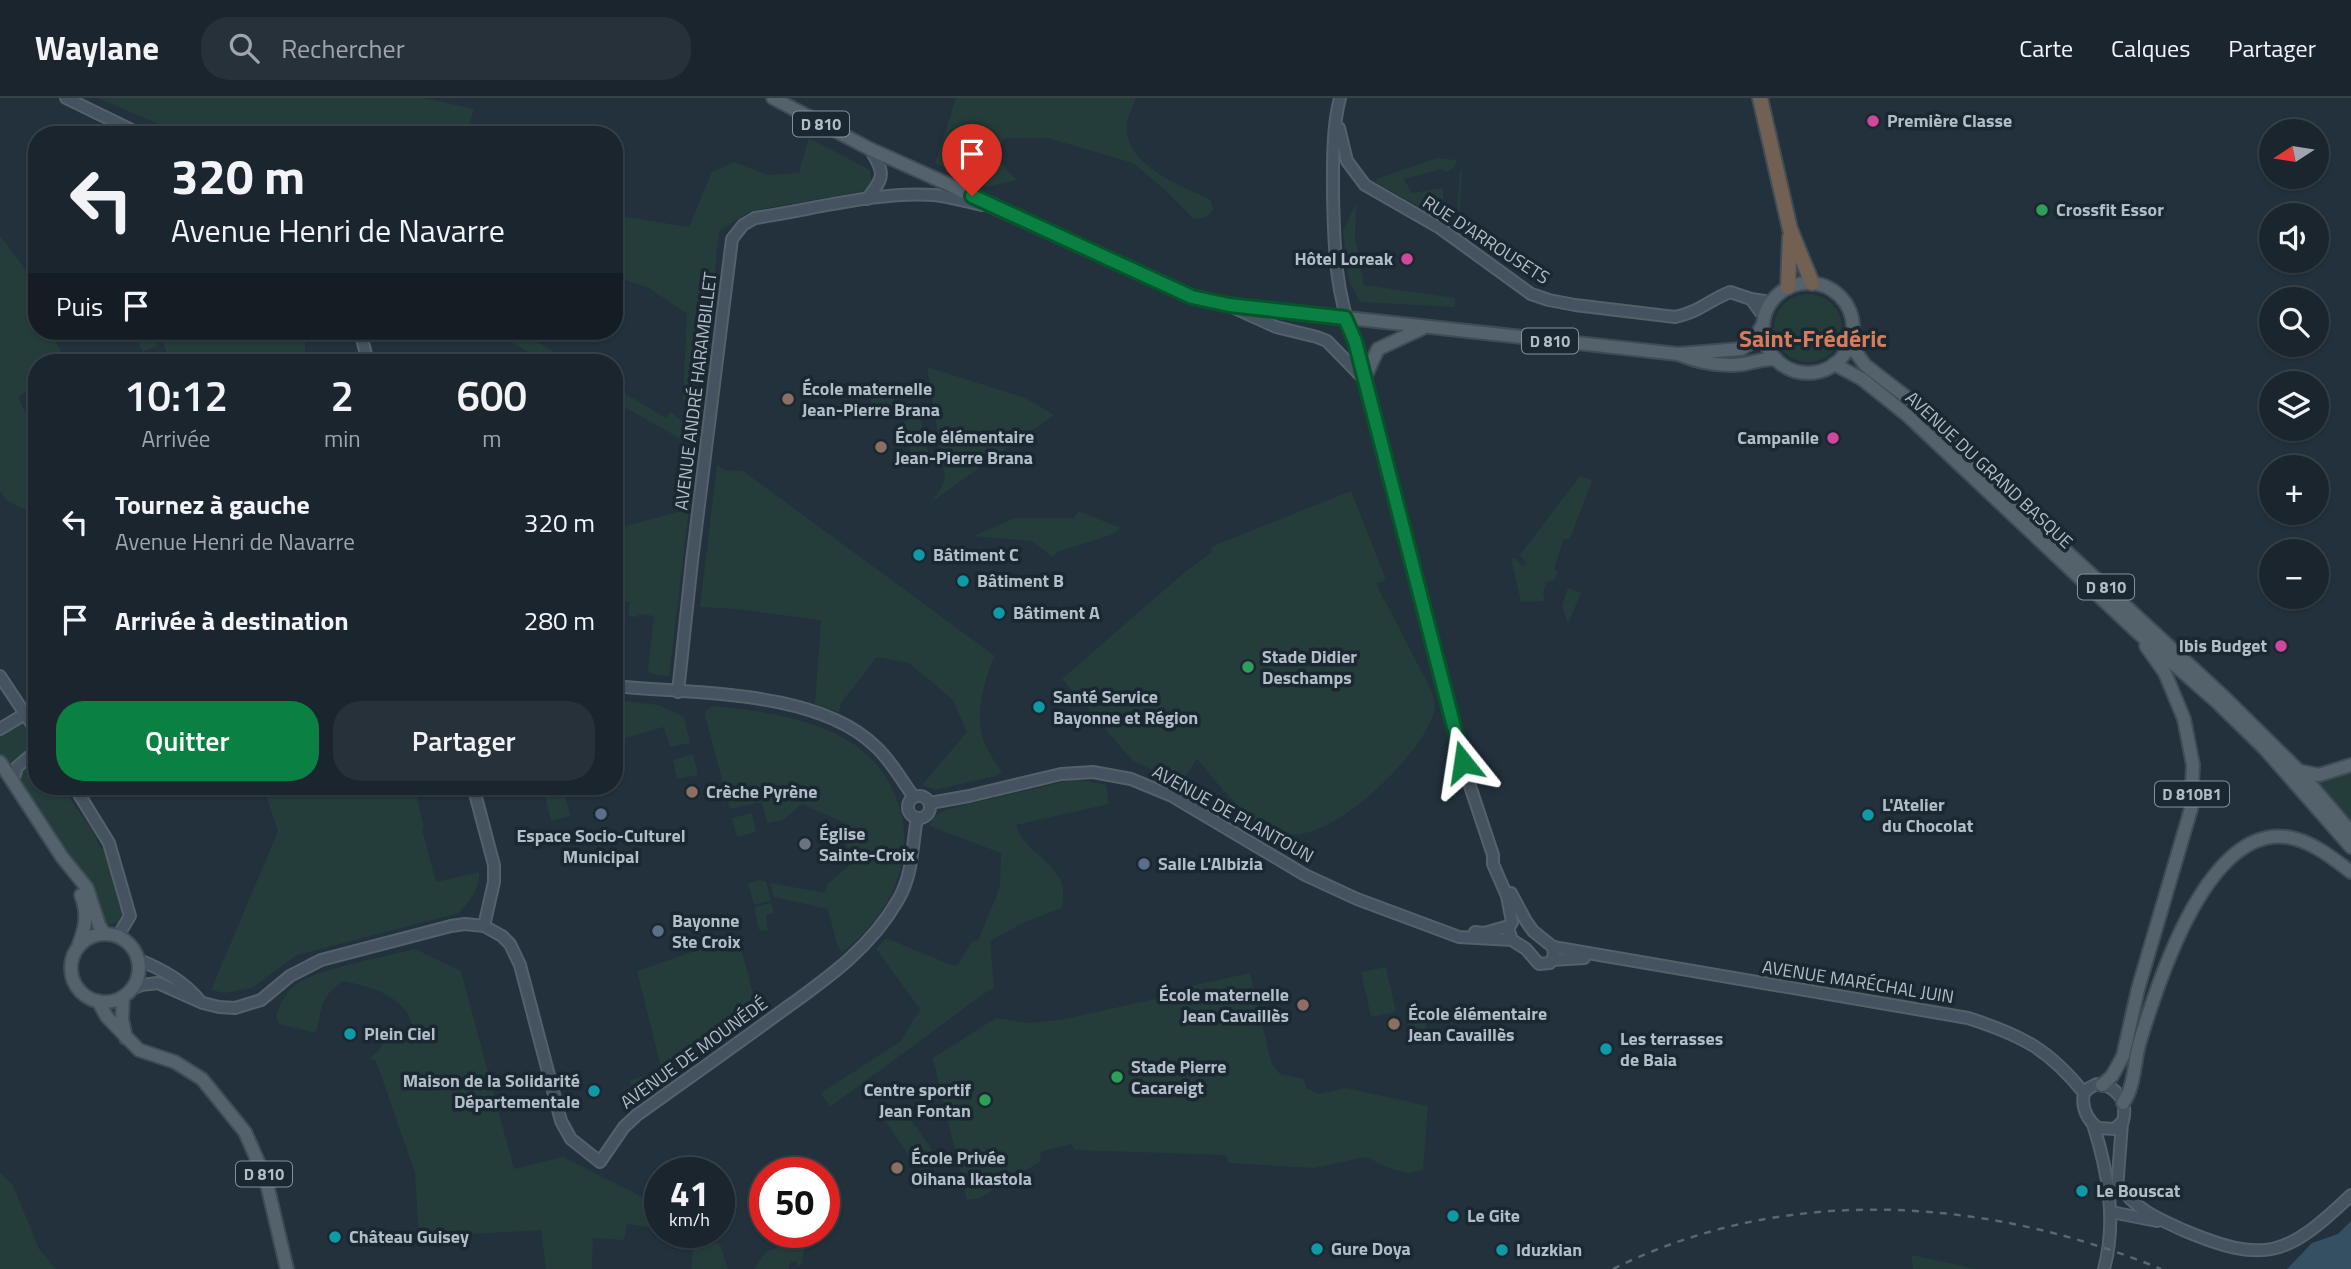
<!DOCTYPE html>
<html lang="fr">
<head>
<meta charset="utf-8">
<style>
  :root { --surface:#1a252d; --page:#273139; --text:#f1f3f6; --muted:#9fa5aa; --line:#384249; --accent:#0b8043 }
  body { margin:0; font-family:"Titillium Web",sans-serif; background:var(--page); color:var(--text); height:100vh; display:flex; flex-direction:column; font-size:26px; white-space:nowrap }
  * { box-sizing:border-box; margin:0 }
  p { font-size:23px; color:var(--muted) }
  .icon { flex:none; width:38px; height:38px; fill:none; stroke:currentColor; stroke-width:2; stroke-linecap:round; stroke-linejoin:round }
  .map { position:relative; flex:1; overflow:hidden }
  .drawer { position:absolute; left:28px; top:256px; width:595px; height:441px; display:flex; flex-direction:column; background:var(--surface); border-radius:28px; box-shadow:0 2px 5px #0004,0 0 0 2px var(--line) }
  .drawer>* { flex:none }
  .hud { position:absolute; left:28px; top:28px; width:595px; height:214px; border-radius:28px; box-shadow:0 2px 5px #0004,0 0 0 2px var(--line); background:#1a252d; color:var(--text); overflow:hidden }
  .needle { width:46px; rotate:258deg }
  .tools { position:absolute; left:2259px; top:21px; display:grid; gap:14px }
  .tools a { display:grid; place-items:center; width:70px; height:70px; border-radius:50%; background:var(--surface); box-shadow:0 2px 5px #0004,0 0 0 2px var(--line); font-size:35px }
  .speed { position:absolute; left:644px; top:1059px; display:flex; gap:14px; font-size:35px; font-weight:700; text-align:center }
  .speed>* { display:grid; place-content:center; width:91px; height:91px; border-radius:50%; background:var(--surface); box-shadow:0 2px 5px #0004,0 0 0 2px var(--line); line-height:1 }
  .speed small { font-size:18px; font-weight:400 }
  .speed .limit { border:10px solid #d22; background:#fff; color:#111 }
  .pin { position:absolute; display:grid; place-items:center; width:60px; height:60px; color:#fff; margin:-72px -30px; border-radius:50% 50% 50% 0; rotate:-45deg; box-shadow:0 0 7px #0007 }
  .pin .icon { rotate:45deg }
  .me { position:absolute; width:77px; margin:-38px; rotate:345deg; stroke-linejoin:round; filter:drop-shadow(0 0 5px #0008) }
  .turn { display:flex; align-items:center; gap:24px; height:147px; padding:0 28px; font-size:32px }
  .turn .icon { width:91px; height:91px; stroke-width:2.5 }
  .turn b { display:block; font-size:49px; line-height:60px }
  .then { display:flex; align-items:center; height:66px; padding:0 28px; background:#0003; gap:14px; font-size:26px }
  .eta { display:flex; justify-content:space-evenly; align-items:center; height:119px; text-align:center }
  .eta b { font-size:42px; font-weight:600; line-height:49px }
  .primary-button { display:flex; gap:14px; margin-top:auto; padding:14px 28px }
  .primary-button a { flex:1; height:80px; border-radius:28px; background:var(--accent); color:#fff; font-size:28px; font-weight:600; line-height:80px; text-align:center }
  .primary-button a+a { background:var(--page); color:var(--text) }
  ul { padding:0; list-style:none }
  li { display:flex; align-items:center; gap:21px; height:98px; padding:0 28px }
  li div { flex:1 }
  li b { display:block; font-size:26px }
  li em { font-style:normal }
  header { display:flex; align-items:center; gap:42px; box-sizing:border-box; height:98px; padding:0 35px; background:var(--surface); border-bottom:2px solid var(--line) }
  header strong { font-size:33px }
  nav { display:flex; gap:38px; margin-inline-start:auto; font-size:24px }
  .search { width:490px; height:63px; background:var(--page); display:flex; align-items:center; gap:18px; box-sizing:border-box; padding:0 24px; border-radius:28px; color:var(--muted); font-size:26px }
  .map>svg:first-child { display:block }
</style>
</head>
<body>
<header>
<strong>Waylane</strong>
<div class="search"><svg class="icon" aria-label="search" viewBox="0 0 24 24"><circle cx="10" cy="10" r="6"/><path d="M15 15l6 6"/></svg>Rechercher</div>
<nav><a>Carte</a><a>Calques</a><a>Partager</a></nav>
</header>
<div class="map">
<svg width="2351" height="1171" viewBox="0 0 2351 1171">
  <rect width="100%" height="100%" fill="#22313c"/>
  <!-- green -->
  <g fill="#243d3b">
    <path d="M98 0H424L474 11 466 37H184Z"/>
    <path d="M956 0H1136C1133 8 1128 18 1127 26 1122 66 1183 89 1211 102L1213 112 1206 119 1194 121 1163 90 1133 65 1048 40H1005L995 55 1006 71 1017 82 987 89 935 65Z"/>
    <path d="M809 40 870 72 872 87 863 93 750 113 719 133 702 305 683 302 687 216 649 190 614 178V117L689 129 712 74 734 64 767 77 799 75Z"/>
    <path d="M1437 60 1457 62 1455 68 1446 74 1442 71 1404 81 1412 95 1443 90 1444 114 1457 115 1460 72 1462 71 1459 123 1451 127 1375 84 1377 81Z"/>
    <path d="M1356 105 1355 139 1364 187 1455 200V209L1360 204 1349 183 1343 134Z"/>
    <path d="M0 138 37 187V196L32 199 37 209V233H50L61 254 55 264H37V285L18 299 23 310 37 327V418L6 402 0 392Z"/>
    <circle cx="1808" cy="230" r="34"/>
    <path d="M133 233H151L158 247 143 254Z"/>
    <path d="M160 233H306L304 264H169Z"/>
    <path d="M492 233H518L572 264H546Z"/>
    <path d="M927 269 1025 300 1054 317 930 405 939 394 945 380Z"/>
    <path d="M614 289 666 320 671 314 686 327 697 345 695 349 614 303Z"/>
    <path d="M873 295 894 300 890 313 870 308Z"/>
    <path d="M912 304 916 320H920L930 361 913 365 903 324 908 322 904 306Z"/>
    <path d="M717 367 725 372 743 373 995 558C984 581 975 615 983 640 986 652 995 663 1002 674L996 678 935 692 922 687 967 634 953 602 909 565 877 559 841 605 839 614 815 606 821 522 735 511 700 509Z"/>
    <path d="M1580 378 1592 382 1570 441H1564L1554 471 1558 474 1555 482 1547 484 1543 494 1545 503 1521 504 1511 460 1516 461 1522 468 1526 465 1520 457Z"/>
    <path d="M1351 393 1386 482 1376 486 1431 592C1434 601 1436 609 1433 618 1417 660 1333 745 1285 736 1249 730 1219 686 1197 661L1181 685 1132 662 1062 581 1185 474 1212 454 1211 449Z"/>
    <path d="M689 411 669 578 651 576 648 572 654 518 640 516 636 519 628 518 630 504 614 502V431Z"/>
    <path d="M1078 413 1121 430 1111 437 1057 454 1053 459 1032 443 973 438 1015 420H1074Z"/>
    <path d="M1570 490 1581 495 1568 526 1562 508 1567 492Z"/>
    <path d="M614 602 659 607 684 619 690 645 670 649 664 629 614 643Z"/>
    <path d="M712 608C761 613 813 619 855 647 874 660 889 680 897 702 919 760 890 817 842 855L837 847 828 811 774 799 770 785 826 795 827 786 850 767 844 725 802 706 783 722 767 725 762 704 730 711 705 618 706 613Z"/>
    <path d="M23 623 37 641V650L11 671 0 655V636Z"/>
    <path d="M693 656 698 677 677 681 673 662Z"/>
    <path d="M37 660V688H62L96 739 99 748 106 752 124 811 120 823 112 827 106 824 101 811H98L60 746 18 681 23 668Z"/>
    <path d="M2351 672V722L2316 682 2330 681Z"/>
    <path d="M1075 681 1106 687 1109 706 1016 727C1021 749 1051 761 1061 783 1065 790 1062 802 1062 810L1025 824 990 843 994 890 985 895 830 1009 821 995 901 943 920 911 876 851 886 840 954 868 959 865 972 843H978L1000 789 1001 755 929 728 934 718 948 711Z"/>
    <path d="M263 688H414L424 730 422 731 436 784 479 774C481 791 469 803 459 815L297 857 252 890 225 895 211 892 278 733Z"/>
    <path d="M562 690 571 718 551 723 544 694Z"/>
    <path d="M752 715 756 734 737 739 732 720Z"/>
    <path d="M759 782 766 783 771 802 754 807 748 786Z"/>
    <path d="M771 805 774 815 766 817 768 833 759 832 754 809Z"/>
    <path d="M738 838 754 900 753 918 746 926 640 1001 633 997 630 982 662 973 637 873Z"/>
    <path d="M415 851 461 873 514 1071 563 1059 660 1108V1131L627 1126 624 1142 593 1140 592 1171H546L541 1132 419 1139 415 1075 376 963 369 961 379 952 387 938 413 933C410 899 372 889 343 883 319 900 323 908 316 935L279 926 276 919C280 906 284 896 295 887 316 871 387 858 415 851Z"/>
    <path d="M1386 869 1396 914 1371 919 1361 874Z"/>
    <path d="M1250 875 1272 967 1280 976 1304 981 1306 990 1319 996 1346 990 1428 1008 1423 1072 1408 1075 1391 1071 1366 1059 1314 1070 1229 1065 1226 1057 1075 1052 1071 1046 1040 1054 1041 1063 980 1100 967 1102 933 960 996 920 1029 925 1060 922 1187 894 1186 889Z"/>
    <path d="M1421 908 1428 935 1411 939 1405 912Z"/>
    <path d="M904 1012 932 1052 914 1065 886 1024Z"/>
    <path d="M0 1075 13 1087 39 1151 56 1171H0Z"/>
    <path d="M681 1134H707L721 1149 728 1171H691L695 1136Z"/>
    <path d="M781 1148 804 1150 802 1167H797V1163H790L789 1171H754L766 1154Z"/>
    <path d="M1911 1157 1978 1171H1913Z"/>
  </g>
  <!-- water -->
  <path fill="#355063" d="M2351 1123V1171H2287L2312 1145 2338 1136Z"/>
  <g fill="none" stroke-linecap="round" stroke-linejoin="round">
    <defs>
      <g id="secondary">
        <path d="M66 0 142 37"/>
        <path d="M1340 0C1332 31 1333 65 1333 96 1334 147 1335 197 1355 243L1470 688 1493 757V766L1507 798 1512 824"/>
        <path d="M1339 30 1347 63 1365 87 1440 130 1531 196 1549 202 1575 207 1675 219C1697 215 1710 202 1730 194L1751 201 1771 204"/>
        <path d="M867 101C885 79 885 75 870 51"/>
        <path d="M1751 201 1764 219"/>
        <path d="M1232 209 1276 229 1317 239 1327 243 1362 279"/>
        <path d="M360 233 368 264"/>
        <path d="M0 578 37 634"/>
        <path d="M614 588C692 596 816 591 875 648 891 662 901 682 914 699"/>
        <path d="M678 594 692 463 732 141 743 127 755 120C810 112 878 93 934 97 950 99 966 103 982 107"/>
        <path d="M0 631 25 616"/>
        <path d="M13 683 17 669 37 652"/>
        <path d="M74 688 109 745 130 818 118 838"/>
        <path d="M473 688 494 767V784L484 828"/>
        <circle cx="919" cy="709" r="11"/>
        <path d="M930 705 969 698 1061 676 1093 674 1131 681 1172 698 1305 777 1357 801 1459 839 1512 842"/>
        <path d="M1511 795 1526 823 1533 833 1553 849 1554 858 1550 865 1539 866 1526 851 1512 842 1508 831 1512 824"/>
        <path d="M1475 834 1484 835 1509 828"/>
        <path d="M1553 849 1968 920C2021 937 2049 951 2084 995"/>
        <path d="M139 862C162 871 184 883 200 903"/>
        <path d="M1552 862 1584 860"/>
        <path d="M132 891 141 887 158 885 203 905 219 909 235 910 261 902 290 878 321 862 451 828 465 826 484 828 502 838 510 846 520 867 561 1023 571 1041 600 1064 624 1029 637 1017C683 984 730 951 775 918 822 884 869 853 898 802 913 777 912 748 917 720"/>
        <path d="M2097 986C2117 988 2128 1003 2123 1023L2115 1031 2098 1030C2087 1022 2081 1009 2084 995L2089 990Z"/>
        <path d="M2093 1026C2108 1073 2117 1123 2104 1171"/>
        <path d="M2118 1086C2135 1111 2156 1120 2183 1132 2266 1167 2287 1158 2351 1097"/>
        <path d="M2117 1091 2122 1025"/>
        <path d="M2111 1114 2157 1123"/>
      </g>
      <g id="primary">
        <path d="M773 0 870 51 952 88 991 108 1192 199 1229 207 1678 256 1741 251 1753 243 1763 226"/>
        <circle cx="1808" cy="230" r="45"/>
        <path d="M1850 246 1865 267 1914 305 2014 405 2225 600 2299 673 2351 734"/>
        <path d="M1678 256C1700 265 1720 269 1744 266 1755 264 1764 260 1776 261"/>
        <path d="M1834 266 1862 281 1907 317 2136 533 2217 604 2265 651 2351 749"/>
        <path d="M1364 281 1378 251 1423 230"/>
        <path d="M0 664 62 759 87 790 99 827 104 835"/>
        <path d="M2299 673 2319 677 2351 667"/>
        <circle cx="105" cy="870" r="34"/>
        <path d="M79 846C86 828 88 815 81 797"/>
        <path d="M123 899 122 921 126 940"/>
        <path d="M98 903 107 919 139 952 175 964 202 981 245 1034 266 1082 287 1171"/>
        <path d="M2102 987 2112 978 2123 958 2138 891 2191 711 2193 667 2184 621 2165 575 2146 548"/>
        <path d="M2123 1005C2135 989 2134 962 2140 943 2158 884 2210 716 2296 741 2317 747 2335 762 2351 774"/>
      </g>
      <g id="highway">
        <path d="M1760 0 1790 131 1812 185"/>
        <path d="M1788 189 1790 139"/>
      </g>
    </defs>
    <!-- secondary casing -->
    <use href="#secondary" stroke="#54616a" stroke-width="14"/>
    <!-- primary casing -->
    <use href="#primary" stroke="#3f4c55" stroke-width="16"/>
    <!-- highway casing -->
    <use href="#highway" stroke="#414e57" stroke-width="18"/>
    <!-- secondary -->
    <use href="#secondary" stroke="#44535f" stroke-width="10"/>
    <!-- primary -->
    <use href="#primary" stroke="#54626c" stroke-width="12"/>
    <!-- highway -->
    <use href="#highway" stroke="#726053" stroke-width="14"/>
    <!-- rail -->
    <path stroke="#586873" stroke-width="2.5" stroke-dasharray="7 7" stroke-linecap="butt" d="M1613 1171C1786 1085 1986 1099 2161 1171"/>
  </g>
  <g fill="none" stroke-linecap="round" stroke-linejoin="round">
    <defs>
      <path id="route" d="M972 98 1192 199 1229 207 1345 220 1355 243 1463 664"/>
    </defs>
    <!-- route casing -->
    <use href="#route" stroke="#07532c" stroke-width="18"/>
    <!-- route -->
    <use href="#route" stroke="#0b8043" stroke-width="12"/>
  </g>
  <!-- markers -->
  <g fill="#d1479c" stroke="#1b2831" stroke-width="2.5">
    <circle cx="1873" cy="23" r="7"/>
    <circle cx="1407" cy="161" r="7"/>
    <circle cx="1833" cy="340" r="7"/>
    <circle cx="2281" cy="548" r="7"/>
  </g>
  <g fill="#2e9e5b" stroke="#1b2831" stroke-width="2.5">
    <circle cx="2042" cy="112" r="7"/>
    <circle cx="1248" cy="569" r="7"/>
    <circle cx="1117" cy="979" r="7"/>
    <circle cx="985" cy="1002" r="7"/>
  </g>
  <g fill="#8d6e63" stroke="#1b2831" stroke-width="2.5">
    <circle cx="788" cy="301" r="7"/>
    <circle cx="881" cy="349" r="7"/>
    <circle cx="692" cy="694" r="7"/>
    <circle cx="1303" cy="907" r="7"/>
    <circle cx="1394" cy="926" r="7"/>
    <circle cx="897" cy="1070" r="7"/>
  </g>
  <g fill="#0f9aa8" stroke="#1b2831" stroke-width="2.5">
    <circle cx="919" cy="457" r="7"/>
    <circle cx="963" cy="483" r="7"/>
    <circle cx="999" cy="515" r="7"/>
    <circle cx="1039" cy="609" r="7"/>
    <circle cx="1868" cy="717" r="7"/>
    <circle cx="350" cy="936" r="7"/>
    <circle cx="1606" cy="951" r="7"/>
    <circle cx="594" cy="993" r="7"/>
    <circle cx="2082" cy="1093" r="7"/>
    <circle cx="1453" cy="1118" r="7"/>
    <circle cx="335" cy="1139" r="7"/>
    <circle cx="1317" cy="1151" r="7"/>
    <circle cx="1502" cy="1152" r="7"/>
  </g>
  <g fill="#5c6f8a" stroke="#1b2831" stroke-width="2.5">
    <circle cx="601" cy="716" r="7"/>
    <circle cx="1144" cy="766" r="7"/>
    <circle cx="658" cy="833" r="7"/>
  </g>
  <circle fill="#6b7280" stroke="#1b2831" stroke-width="2.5" cx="805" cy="746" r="7"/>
  <g text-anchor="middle" stroke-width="7" stroke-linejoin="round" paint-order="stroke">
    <!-- shield labels -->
    <g fill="#1b2831" stroke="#84919a" stroke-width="2">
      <rect x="793" y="13.5" width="56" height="25" rx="5"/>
      <rect x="1522" y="230.5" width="56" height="25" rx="5"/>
      <rect x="2078" y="476.5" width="56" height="25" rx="5"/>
      <rect x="2155" y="683.5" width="74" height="25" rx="5"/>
      <rect x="236" y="1063.5" width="56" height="25" rx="5"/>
    </g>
    <g font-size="16" font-weight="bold" fill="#b1bec7">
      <text x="821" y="32">D 810</text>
      <text x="1550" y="249">D 810</text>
      <text x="2106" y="495">D 810</text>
      <text x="2192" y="702">D 810B1</text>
      <text x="264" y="1082">D 810</text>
    </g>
    <!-- poi labels -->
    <g font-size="18" font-weight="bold" fill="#b1bec7" stroke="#1b2831" text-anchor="start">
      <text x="1887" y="29">Première Classe</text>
      <text x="2056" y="118">Crossfit Essor</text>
      <text x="1393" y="167" text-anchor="end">Hôtel Loreak</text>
      <text x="802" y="297">École maternelle<tspan x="802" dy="21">Jean-Pierre Brana</tspan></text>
      <text x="895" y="345">École élémentaire<tspan x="895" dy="21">Jean-Pierre Brana</tspan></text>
      <text x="1819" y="346" text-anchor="end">Campanile</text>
      <text x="933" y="463">Bâtiment C</text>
      <text x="977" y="489">Bâtiment B</text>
      <text x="1013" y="521">Bâtiment A</text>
      <text x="2267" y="554" text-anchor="end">Ibis Budget</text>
      <text x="1262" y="565">Stade Didier<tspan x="1262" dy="21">Deschamps</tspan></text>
      <text x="1053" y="605">Santé Service<tspan x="1053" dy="21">Bayonne et Région</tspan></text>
      <text x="706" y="700">Crèche Pyrène</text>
      <text x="1882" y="713">L'Atelier<tspan x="1882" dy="21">du Chocolat</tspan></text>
      <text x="819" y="742">Église<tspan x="819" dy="21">Sainte-Croix</tspan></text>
      <text x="601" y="744" text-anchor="middle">Espace Socio-Culturel<tspan x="601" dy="21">Municipal</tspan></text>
      <text x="1158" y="772">Salle L'Albizia</text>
      <text x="672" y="829">Bayonne<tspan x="672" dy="21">Ste Croix</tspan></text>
      <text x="1289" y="903" text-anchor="end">École maternelle<tspan x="1289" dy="21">Jean Cavaillès</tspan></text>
      <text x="1408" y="922">École élémentaire<tspan x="1408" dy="21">Jean Cavaillès</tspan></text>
      <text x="364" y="942">Plein Ciel</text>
      <text x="1620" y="947">Les terrasses<tspan x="1620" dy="21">de Baia</tspan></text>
      <text x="1131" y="975">Stade Pierre<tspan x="1131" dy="21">Cacareigt</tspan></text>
      <text x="580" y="989" text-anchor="end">Maison de la Solidarité<tspan x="580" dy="21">Départementale</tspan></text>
      <text x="971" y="998" text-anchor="end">Centre sportif<tspan x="971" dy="21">Jean Fontan</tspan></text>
      <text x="911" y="1066">École Privée<tspan x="911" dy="21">Oihana Ikastola</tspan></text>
      <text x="2096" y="1099">Le Bouscat</text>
      <text x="1467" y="1124">Le Gite</text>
      <text x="349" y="1145">Château Guisey</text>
      <text x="1331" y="1157">Gure Doya</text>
      <text x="1516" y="1158">Iduzkian</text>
    </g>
    <!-- street labels -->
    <g font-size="18" fill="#b1bec7" stroke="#1b2831">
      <text transform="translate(1486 142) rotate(33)" y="6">RUE D'ARROUSETS</text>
      <text transform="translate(696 293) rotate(-83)" y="6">AVENUE ANDRÉ HARAMBILLET</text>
      <text transform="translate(1989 372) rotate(43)" y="6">AVENUE DU GRAND BASQUE</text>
      <text transform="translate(1233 716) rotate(29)" y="6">AVENUE DE PLANTOUN</text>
      <text transform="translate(1858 884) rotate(9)" y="6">AVENUE MARÉCHAL JUIN</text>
      <text transform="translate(694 955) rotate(-36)" y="6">AVENUE DE MOUNÉDÉ</text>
    </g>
    <!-- district labels -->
    <g font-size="24" font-weight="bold" fill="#d67d5e" stroke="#1b2831">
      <text x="1813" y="249">Saint-Frédéric</text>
    </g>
  </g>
</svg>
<div class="tools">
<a><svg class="needle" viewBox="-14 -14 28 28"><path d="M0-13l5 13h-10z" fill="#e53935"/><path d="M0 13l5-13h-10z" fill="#9fa5aa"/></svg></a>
<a><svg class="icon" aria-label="sound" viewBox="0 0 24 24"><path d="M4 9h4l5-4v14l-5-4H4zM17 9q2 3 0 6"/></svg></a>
<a><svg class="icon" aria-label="search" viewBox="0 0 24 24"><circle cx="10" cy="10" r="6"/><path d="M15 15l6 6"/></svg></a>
<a><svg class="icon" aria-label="layers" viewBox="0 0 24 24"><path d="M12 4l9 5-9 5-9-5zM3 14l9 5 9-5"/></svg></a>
<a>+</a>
<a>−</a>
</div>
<div class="speed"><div>41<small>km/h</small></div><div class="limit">50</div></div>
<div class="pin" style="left:972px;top:98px;background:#d93025"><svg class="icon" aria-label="arrive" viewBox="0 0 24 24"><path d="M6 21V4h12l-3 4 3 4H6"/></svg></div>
<svg class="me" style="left:1463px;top:664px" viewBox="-20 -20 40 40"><path d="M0-17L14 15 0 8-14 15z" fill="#0b8043" stroke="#fff" stroke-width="4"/></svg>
<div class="hud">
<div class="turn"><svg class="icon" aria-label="left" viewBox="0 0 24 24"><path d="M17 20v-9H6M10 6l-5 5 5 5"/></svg><div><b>320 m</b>Avenue Henri de Navarre</div></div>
<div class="then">Puis<svg class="icon" aria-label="arrive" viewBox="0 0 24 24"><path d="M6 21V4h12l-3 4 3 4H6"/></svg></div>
</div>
<section class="drawer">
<div class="eta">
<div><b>10:12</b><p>Arrivée</p></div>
<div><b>2</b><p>min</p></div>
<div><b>600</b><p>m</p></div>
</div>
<ul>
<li><svg class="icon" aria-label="left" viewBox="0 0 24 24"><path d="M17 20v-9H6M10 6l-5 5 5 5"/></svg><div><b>Tournez à gauche</b><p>Avenue Henri de Navarre</p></div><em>320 m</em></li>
<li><svg class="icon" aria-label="arrive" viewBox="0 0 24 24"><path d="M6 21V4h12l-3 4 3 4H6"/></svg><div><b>Arrivée à destination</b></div><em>280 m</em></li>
</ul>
<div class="primary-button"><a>Quitter</a><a>Partager</a></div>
</section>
</div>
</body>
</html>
